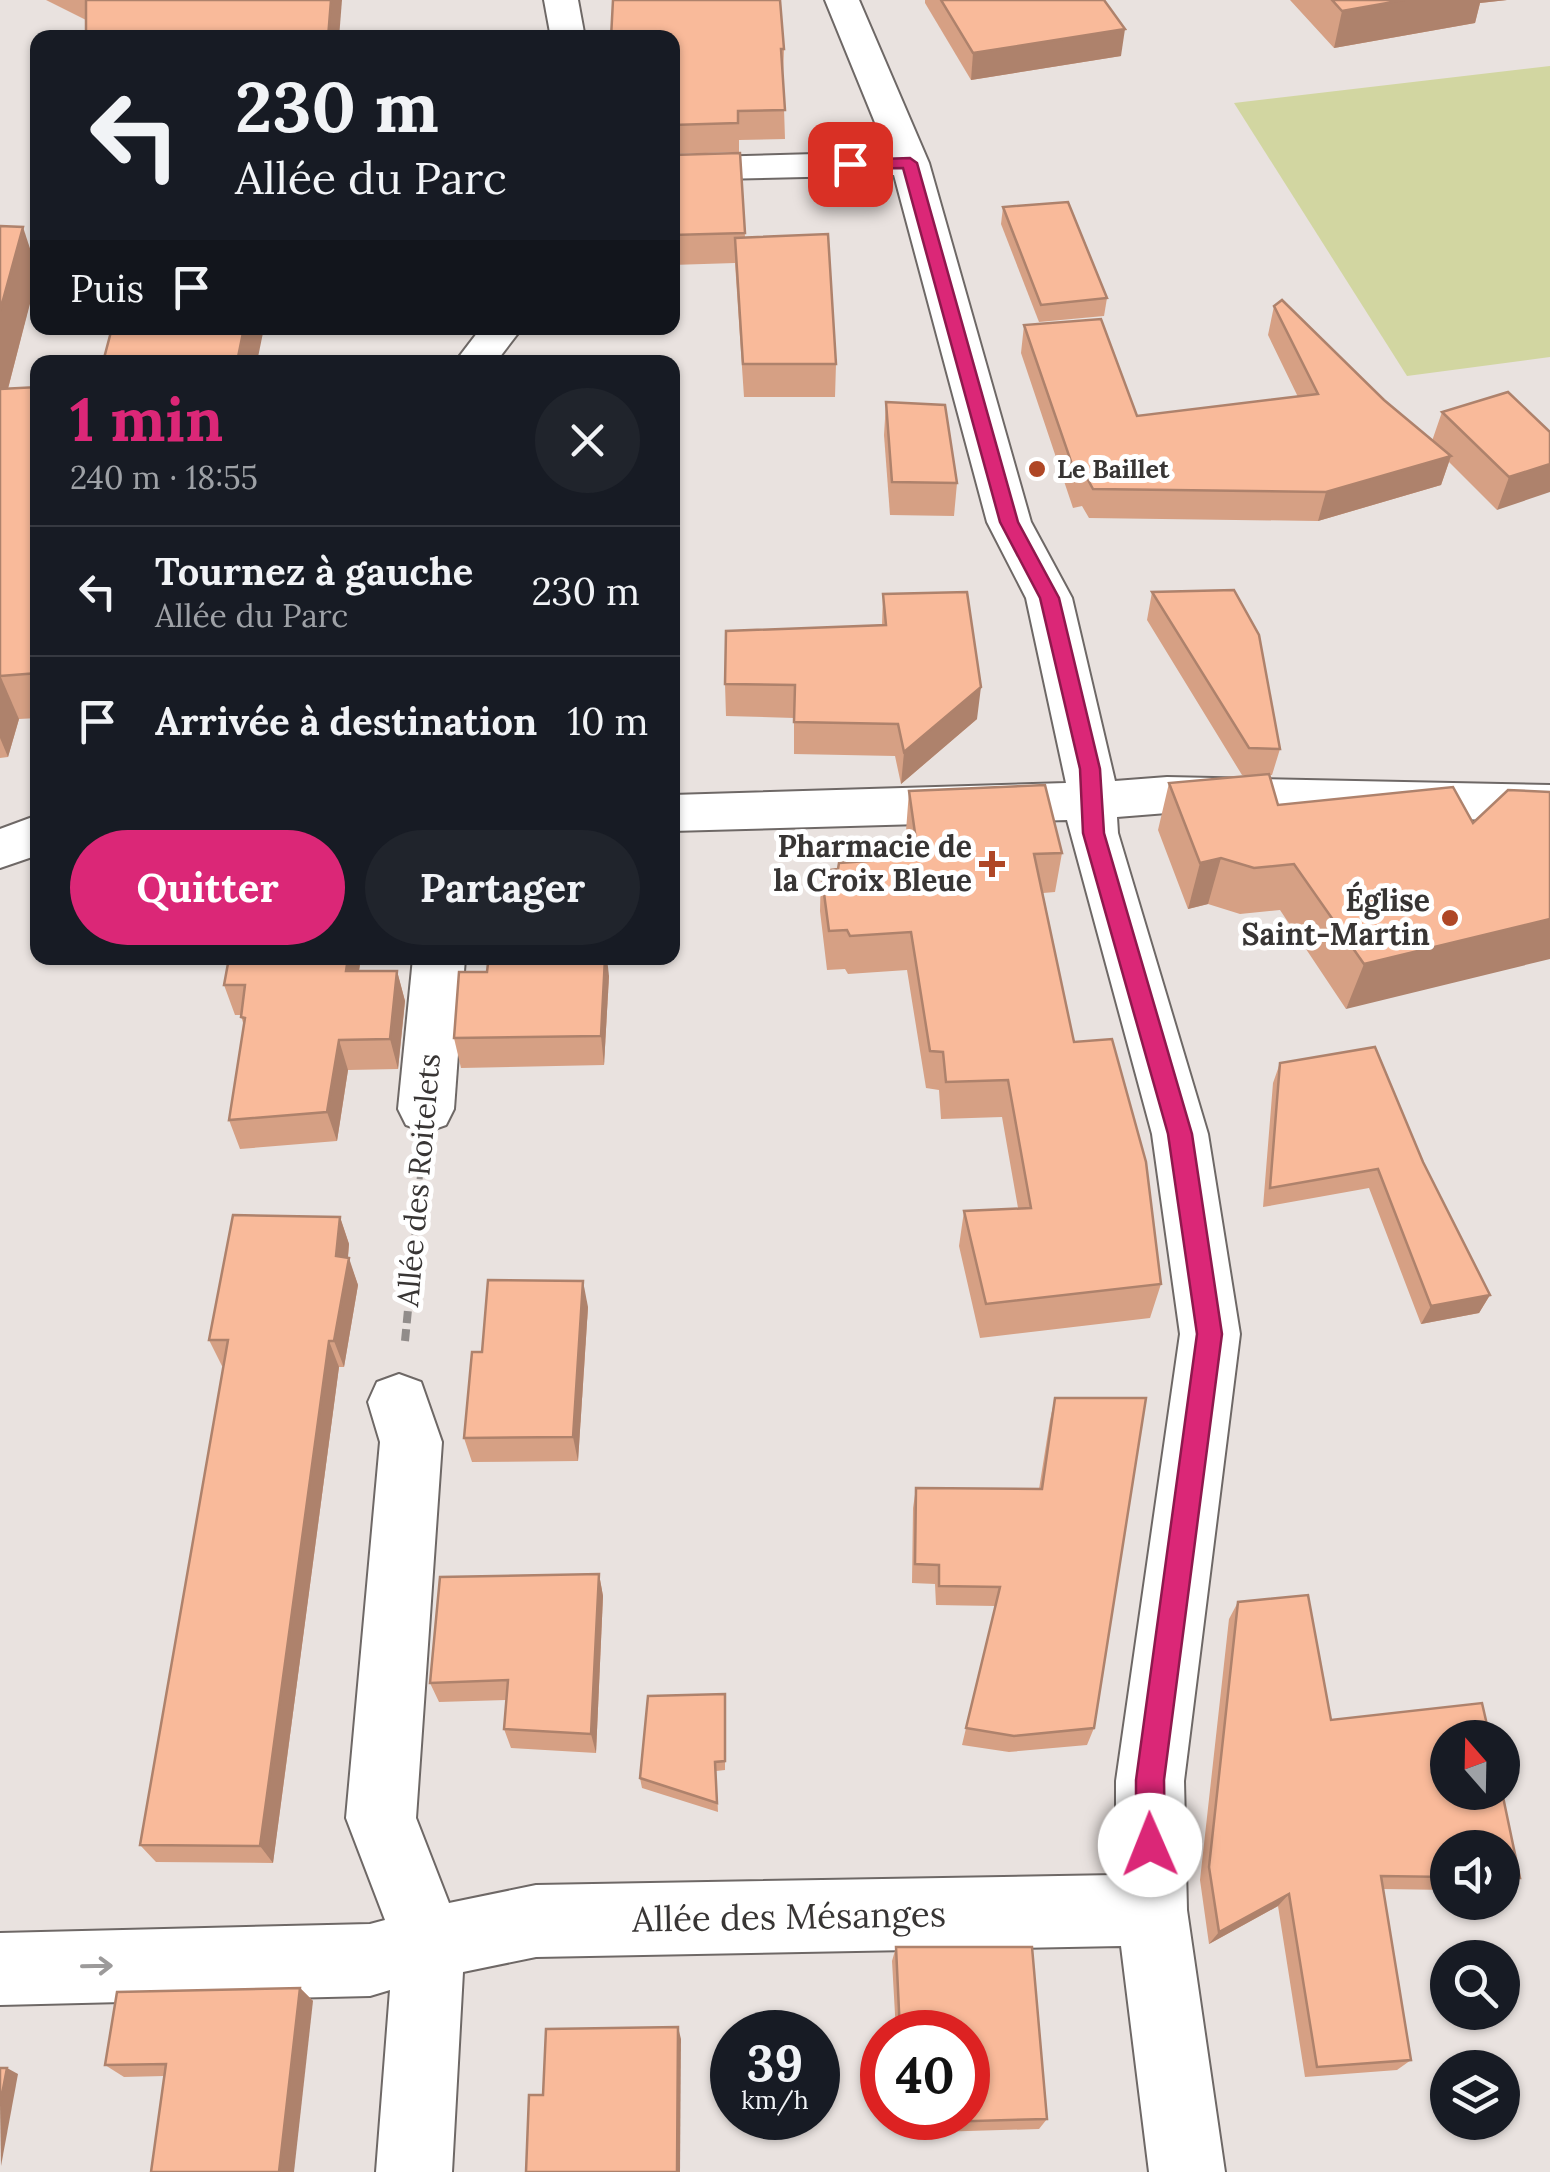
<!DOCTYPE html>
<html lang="fr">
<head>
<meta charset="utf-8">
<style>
  :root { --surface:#171b24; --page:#20242c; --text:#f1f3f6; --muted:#9ea1a6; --line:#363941; --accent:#db2777 }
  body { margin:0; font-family:Lora,serif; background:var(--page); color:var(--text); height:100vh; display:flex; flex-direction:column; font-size:38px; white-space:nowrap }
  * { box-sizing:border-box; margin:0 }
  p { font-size:32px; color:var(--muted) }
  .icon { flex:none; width:55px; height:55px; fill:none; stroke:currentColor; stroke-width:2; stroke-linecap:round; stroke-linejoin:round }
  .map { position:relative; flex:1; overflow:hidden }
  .details { position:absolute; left:30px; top:355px; width:650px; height:610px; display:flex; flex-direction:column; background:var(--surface); border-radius:20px; box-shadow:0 2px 8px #0004 }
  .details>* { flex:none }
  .guide { position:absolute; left:30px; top:30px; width:650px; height:305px; border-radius:20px; box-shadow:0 2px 8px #0004; background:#171b24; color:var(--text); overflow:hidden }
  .needle { width:65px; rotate:340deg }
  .fabs { position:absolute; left:1430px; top:1720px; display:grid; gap:20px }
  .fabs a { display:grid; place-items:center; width:90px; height:90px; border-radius:50%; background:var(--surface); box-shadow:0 2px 8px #0004; font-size:50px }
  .speed { position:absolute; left:710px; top:2010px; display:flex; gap:20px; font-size:50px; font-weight:700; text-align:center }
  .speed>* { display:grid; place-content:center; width:130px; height:130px; border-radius:50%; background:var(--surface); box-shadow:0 2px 8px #0004; line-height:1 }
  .speed small { font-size:25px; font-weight:400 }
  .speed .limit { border:15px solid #d22; background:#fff; color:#111 }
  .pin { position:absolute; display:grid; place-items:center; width:85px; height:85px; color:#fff; margin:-42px; border-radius:20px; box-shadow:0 5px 15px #0006 }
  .me { position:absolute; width:110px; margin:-55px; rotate:359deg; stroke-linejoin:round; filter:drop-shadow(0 0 8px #0008) }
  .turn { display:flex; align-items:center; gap:35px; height:210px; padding:0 40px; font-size:45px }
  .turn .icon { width:130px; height:130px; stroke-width:2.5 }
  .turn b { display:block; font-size:70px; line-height:85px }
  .then { display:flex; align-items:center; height:95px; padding:0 40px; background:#0003; gap:20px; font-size:38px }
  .round { display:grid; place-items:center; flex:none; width:105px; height:105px; border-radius:52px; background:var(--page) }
  .summary { display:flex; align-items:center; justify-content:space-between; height:170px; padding:0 40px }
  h1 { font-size:60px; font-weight:700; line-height:75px; color:var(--accent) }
  .primary-button { display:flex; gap:20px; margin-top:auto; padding:20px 40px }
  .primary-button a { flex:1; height:115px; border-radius:60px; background:var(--accent); color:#fff; font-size:40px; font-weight:700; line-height:115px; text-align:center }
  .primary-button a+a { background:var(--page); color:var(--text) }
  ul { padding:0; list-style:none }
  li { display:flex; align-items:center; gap:30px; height:130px; padding:0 40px; border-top:2px solid var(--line) }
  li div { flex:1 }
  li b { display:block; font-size:38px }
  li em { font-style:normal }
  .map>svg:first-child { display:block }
</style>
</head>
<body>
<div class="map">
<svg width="1550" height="2172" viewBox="0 0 1550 2172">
  <rect width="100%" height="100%" fill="#e9e2df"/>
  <!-- green -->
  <path fill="#d2d6a1" d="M1550 66V357L1407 376 1234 103Z"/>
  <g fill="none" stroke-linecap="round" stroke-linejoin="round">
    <defs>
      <g id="minor">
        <path d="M544 0H578L585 38H551Z"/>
        <path d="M825 0H859L929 163 1031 522 1072 598 1115 781 1167 777 1550 785V821L1167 813 1117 817 1118 833 1208 1134 1240 1334 1184 1781 1187 1910 1225 2172H1149L1121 1946 536 1957 463 1972 452 2172H376L390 1990 370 1996 0 2005V1933L370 1924 385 1920 346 1818 380 1442 368 1402 377 1382 399 1374 421 1382 442 1442 416 1818 449 1903 536 1885 1116 1875V1781L1180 1334 1152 1134 1067 820 672 831V795L1066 783 1026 598 987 522 894 175 672 180V158L887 152Z"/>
        <path d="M481 328H522L496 362H455Z"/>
        <path d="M38 815V855L0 868V829Z"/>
        <path d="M413 958H465L454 1109 446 1125 426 1132 406 1125 398 1109Z"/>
      </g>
    </defs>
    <!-- minor casing -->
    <use href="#minor" stroke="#6e6866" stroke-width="4"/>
    <!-- path-far1 -->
    <path stroke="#918c8a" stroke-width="6" stroke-dasharray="9 5" stroke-linecap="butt" d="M413 1249 421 1165"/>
    <!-- path -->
    <path stroke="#918c8a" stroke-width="8" stroke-dasharray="12 6" stroke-linecap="butt" d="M405 1341 414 1247"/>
    <!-- minor -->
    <use href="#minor" fill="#fff" fill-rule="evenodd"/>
  </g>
  <!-- wall -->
  <g fill="#d6a084">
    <path d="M46 0H342L86 20Z"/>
    <path d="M925 0H1104L1121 56 971 80 925 3Z"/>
    <path d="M1290 0H1507L1480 3 1475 23 1334 48Z"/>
    <path d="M672 38 784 49 783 78 785 139 739 140V152L672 154Z"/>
    <path d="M740 153 745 237 836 364 835 397H744L735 263 672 265V155Z"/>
    <path d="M1003 207 1107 298 1104 316 1039 322 1001 224Z"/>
    <path d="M0 226 38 270 8 389 38 387V718L19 719 8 757 0 758Z"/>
    <path d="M1274 306 1432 441 1442 412 1550 432 1497 510 1449 462 1441 485 1318 521 1089 518 1082 506 1073 508 1021 353 1024 325 1137 416 1298 397 1268 335Z"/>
    <path d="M886 402 957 483 954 516 890 515 884 435Z"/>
    <path d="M1152 592 1280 749 1272 775H1269L1278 805 1453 787 1346 1009 1280 910 1240 914 1208 904 1188 909 1158 830 1169 783 1253 775H1242L1147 620Z"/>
    <path d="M883 594 977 719 901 784 895 756 794 754V718L726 716 725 684 882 625Z"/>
    <path d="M675 652 679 740 672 741V653Z"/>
    <path d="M909 791 1062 853 1055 892 1043 893 1074 1042 1161 1284 1150 1318 980 1338 959 1246 964 1211 1018 1208 1002 1117 941 1119 939 1090 926 1088 907 970 848 974 845 969 827 970 820 911 821 871 908 858 909 855 906 831Z"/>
    <path d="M229 958H361L359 971H397L405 1001 398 1069 348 1070 337 1141 240 1149 229 1120 244 1027 241 1015H235L224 985Z"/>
    <path d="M546 962 609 976 604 1065 461 1068 454 1038 487 972Z"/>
    <path d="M1280 1063 1423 1162 1490 1295 1479 1313 1421 1324 1369 1188 1263 1207 1273 1083Z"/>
    <path d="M340 1217 349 1244 348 1258 358 1285 344 1367H339L273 1863 156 1862 140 1845 224 1366H222L209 1340Z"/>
    <path d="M588 1307 578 1461 472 1462 464 1438Z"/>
    <path d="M1055 1398 1094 1728 1087 1745 1009 1752 962 1745 995 1606 936 1605 935 1584 912 1583 913 1508 916 1488 1039 1489 1050 1420Z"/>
    <path d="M599 1574 603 1596 596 1753 511 1748 504 1729 506 1700 439 1702 430 1683Z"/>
    <path d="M1308 1595 1331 1720 1482 1703 1490 1738H1448V1792H1502L1520 1878 1502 1891V1848H1448V1890L1383 1889 1411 2060 1397 2070 1305 2077 1278 1906 1209 1944 1200 1880 1229 1619 1238 1602Z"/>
    <path d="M725 1694V1770L716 1771 718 1812 642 1788 640 1778Z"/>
    <path d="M896 1947 1047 2119 1039 2129 901 2133V2118H968V2032H896L892 1961Z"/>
    <path d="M300 1988 313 2001 164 2076 124 2077 105 2065Z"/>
  </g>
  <!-- shaded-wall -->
  <g fill="#ae826c">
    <path d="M331 0H342L339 38H328Z"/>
    <path d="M1404 0H1507L1480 3 1475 23 1334 48 1342 11Z"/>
    <path d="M1125 29 1121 56 971 80 973 53Z"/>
    <path d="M23 227 38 273 0 419V311Z"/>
    <path d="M244 328H264L257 362H237Z"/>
    <path d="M1451 456 1441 485 1318 521 1326 492Z"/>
    <path d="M1550 464V492L1497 510 1509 477Z"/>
    <path d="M0 675 19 719 8 757 0 738Z"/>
    <path d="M981 687 977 719 901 784 904 752Z"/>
    <path d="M1221 858 1208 904 1188 909 1200 863Z"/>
    <path d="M1550 919V959L1346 1009 1364 964Z"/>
    <path d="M348 958H361L354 1001 346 971Z"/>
    <path d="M605 958H607L609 976 604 1065 601 1036Z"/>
    <path d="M397 971 405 1001 398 1069 390 1039Z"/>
    <path d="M339 1040 348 1070 337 1141 327 1112Z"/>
    <path d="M340 1217 349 1244 347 1266 349 1258 358 1285 344 1367 334 1341 336 1256Z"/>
    <path d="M583 1281 588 1307 578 1461 573 1437Z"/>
    <path d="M1490 1295 1479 1313 1421 1324 1431 1306Z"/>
    <path d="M329 1341 339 1367 273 1863 260 1846Z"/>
    <path d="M599 1574 603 1596 596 1753 591 1734Z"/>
    <path d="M1289 1894 1278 1906 1209 1944 1219 1932Z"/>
    <path d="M300 1988 313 2001 294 2172H279Z"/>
    <path d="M678 2027 681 2039 680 2172H677Z"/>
    <path d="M7 2068 18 2074 1 2166 0 2105Z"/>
  </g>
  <!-- building -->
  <g fill="#f9ba9a" stroke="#ae826c" stroke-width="2.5">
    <path d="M86 0H331L328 38H86Z"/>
    <path d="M613 0H780L784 49H781L785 110 738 111V123L672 125V38H611Z"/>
    <path d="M941 0H1104L1125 29 973 53Z"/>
    <path d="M1332 0H1404L1342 11Z"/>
    <path d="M740 153 745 233 672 235V155Z"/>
    <path d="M1068 202 1107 298 1041 305 1003 207Z"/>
    <path d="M0 226 23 227 0 311Z"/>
    <path d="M828 234 836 364H743L735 238Z"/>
    <path d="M1282 300 1384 400 1451 456 1326 492 1093 489 1087 478 1077 479 1024 325 1101 319 1137 416 1318 394 1274 306Z"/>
    <path d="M112 328H244L237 362H103Z"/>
    <path d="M38 387V673L0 676V389Z"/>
    <path d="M1508 392 1550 432V464L1509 477 1442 412Z"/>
    <path d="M886 402 945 405 957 483 892 482Z"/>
    <path d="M1234 590 1259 635 1280 749 1249 748 1152 592Z"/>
    <path d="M967 592 981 687 904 752 898 724 794 722 795 685 725 684 726 631 886 625 883 594Z"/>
    <path d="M675 652 677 709 672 710V653Z"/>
    <path d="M1269 774 1278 805 1453 787 1473 823 1508 790 1550 792V919L1364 964 1294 864 1254 868 1221 858 1200 863 1169 783Z"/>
    <path d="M1045 785 1062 853 1034 854 1074 1042 1112 1039 1146 1162 1161 1284 986 1304 964 1211 1031 1208 1008 1080 946 1082 943 1052 930 1051 911 932 850 936 847 930 829 931 821 871 838 869 839 863 909 858 908 855 918 854 909 791Z"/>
    <path d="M229 958H348L346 971H397L390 1039 339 1040 327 1112 229 1120 245 1018 241 1017 245 985H224Z"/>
    <path d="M547 958H605L601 1036 454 1038 459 972H487L488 963 546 962Z"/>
    <path d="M1375 1047 1423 1162 1490 1295 1431 1306 1378 1169 1270 1188 1280 1063Z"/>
    <path d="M233 1215 340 1217 336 1256 349 1258 334 1341H329L260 1846 140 1845 228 1340H209Z"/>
    <path d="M488 1280 583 1281 573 1437 464 1438 472 1352H482Z"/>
    <path d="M1055 1398H1146L1094 1728 1014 1736 966 1728 1000 1587 939 1586V1565L915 1564 916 1488 1042 1489Z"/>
    <path d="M599 1574 591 1734 504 1729 508 1680 430 1683 440 1577Z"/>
    <path d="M1308 1595 1331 1720 1482 1703 1490 1738H1448V1792H1502L1520 1878H1502V1848H1448V1877L1381 1876 1411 2060 1317 2067 1289 1894 1219 1932 1209 1867 1238 1602Z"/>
    <path d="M725 1694V1761L715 1762 717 1803 640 1778 648 1696Z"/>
    <path d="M896 1947H1032L1047 2119 905 2123V2118H968V2032H900Z"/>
    <path d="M300 1988 279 2172H151L166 2064 105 2065 117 1992Z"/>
    <path d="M678 2027 677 2172H526L529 2095H543L546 2029Z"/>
    <path d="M0 2068H7L0 2105Z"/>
  </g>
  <!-- one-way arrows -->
  <defs><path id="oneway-shaft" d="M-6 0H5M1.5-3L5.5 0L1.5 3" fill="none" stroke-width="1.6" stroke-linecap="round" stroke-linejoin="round" transform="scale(2.5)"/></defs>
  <use stroke="#9c9a9a" href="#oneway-shaft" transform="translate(97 1966) rotate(-1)"/>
  <!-- route -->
  <path fill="#db2777" stroke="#8e194d" stroke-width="2.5" d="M910 158 917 163 1018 522 1059 598 1100 769 1104 833 1192 1134 1222 1334 1164 1780 1165 1845 1161 1855 1150 1860 1140 1855 1136 1845V1780L1197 1334 1168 1134 1083 833 1080 769 1040 598 1000 522 903 168 850 169 843 164 850 160Z"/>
  <!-- markers -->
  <g fill="#af4726" stroke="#fff" stroke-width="4">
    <circle cx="1037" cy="469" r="10"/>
    <path d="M987 849h10v10h10v10h-10v10h-10v-10h-10v-10h10z"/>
    <circle cx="1450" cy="918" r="10"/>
  </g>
  <g text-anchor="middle" stroke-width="10" stroke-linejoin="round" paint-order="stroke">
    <!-- far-poi labels -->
    <g font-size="25" font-weight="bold" fill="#383534" stroke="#fff" text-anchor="start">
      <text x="1057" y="478">Le Baillet</text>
    </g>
    <!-- poi labels -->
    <g font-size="30" font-weight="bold" fill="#383534" stroke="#fff" text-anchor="end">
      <text x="972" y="857">Pharmacie de<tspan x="972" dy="34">la Croix Bleue</tspan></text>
      <text x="1430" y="911">Église<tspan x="1430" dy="34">Saint-Martin</tspan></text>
    </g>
    <!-- street labels -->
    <g font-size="30" fill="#383534" stroke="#fff">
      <text transform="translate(419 1180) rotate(-85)" y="10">Allée des Roitelets</text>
    </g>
    <!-- near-street labels -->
    <g font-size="35" fill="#383534" stroke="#fff">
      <text transform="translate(789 1917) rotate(-1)" y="12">Allée des Mésanges</text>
    </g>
  </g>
</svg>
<div class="fabs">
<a><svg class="needle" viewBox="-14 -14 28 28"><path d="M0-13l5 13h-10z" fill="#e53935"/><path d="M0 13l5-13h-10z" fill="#9ea1a6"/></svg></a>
<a><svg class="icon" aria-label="sound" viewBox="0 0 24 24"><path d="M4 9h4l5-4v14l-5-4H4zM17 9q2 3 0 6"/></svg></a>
<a><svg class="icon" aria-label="search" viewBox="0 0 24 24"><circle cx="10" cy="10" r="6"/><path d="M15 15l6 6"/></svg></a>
<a><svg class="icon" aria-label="layers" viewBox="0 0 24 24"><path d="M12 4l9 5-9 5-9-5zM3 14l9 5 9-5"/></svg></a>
</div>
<div class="speed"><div>39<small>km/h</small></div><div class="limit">40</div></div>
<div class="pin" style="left:850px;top:164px;background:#d93025"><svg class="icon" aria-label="arrive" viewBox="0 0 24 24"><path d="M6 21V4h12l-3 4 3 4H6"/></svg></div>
<svg class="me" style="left:1150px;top:1845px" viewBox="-20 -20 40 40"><circle r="19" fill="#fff"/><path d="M0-13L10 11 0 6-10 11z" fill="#db2777"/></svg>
<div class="guide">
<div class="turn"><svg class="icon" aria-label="left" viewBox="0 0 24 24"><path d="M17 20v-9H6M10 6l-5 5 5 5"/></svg><div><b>230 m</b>Allée du Parc</div></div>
<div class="then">Puis<svg class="icon" aria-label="arrive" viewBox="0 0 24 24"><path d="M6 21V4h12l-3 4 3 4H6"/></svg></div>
</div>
<section class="details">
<div class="summary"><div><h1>1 min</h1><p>240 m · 18:55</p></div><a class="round"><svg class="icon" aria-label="close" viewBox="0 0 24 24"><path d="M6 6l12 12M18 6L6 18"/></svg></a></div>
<ul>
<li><svg class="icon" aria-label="left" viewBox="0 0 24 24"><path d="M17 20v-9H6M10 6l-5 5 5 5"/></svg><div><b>Tournez à gauche</b><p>Allée du Parc</p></div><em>230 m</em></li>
<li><svg class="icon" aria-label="arrive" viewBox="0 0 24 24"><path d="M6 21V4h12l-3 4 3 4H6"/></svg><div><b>Arrivée à destination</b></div><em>10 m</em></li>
</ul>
<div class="primary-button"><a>Quitter</a><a>Partager</a></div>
</section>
</div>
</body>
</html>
